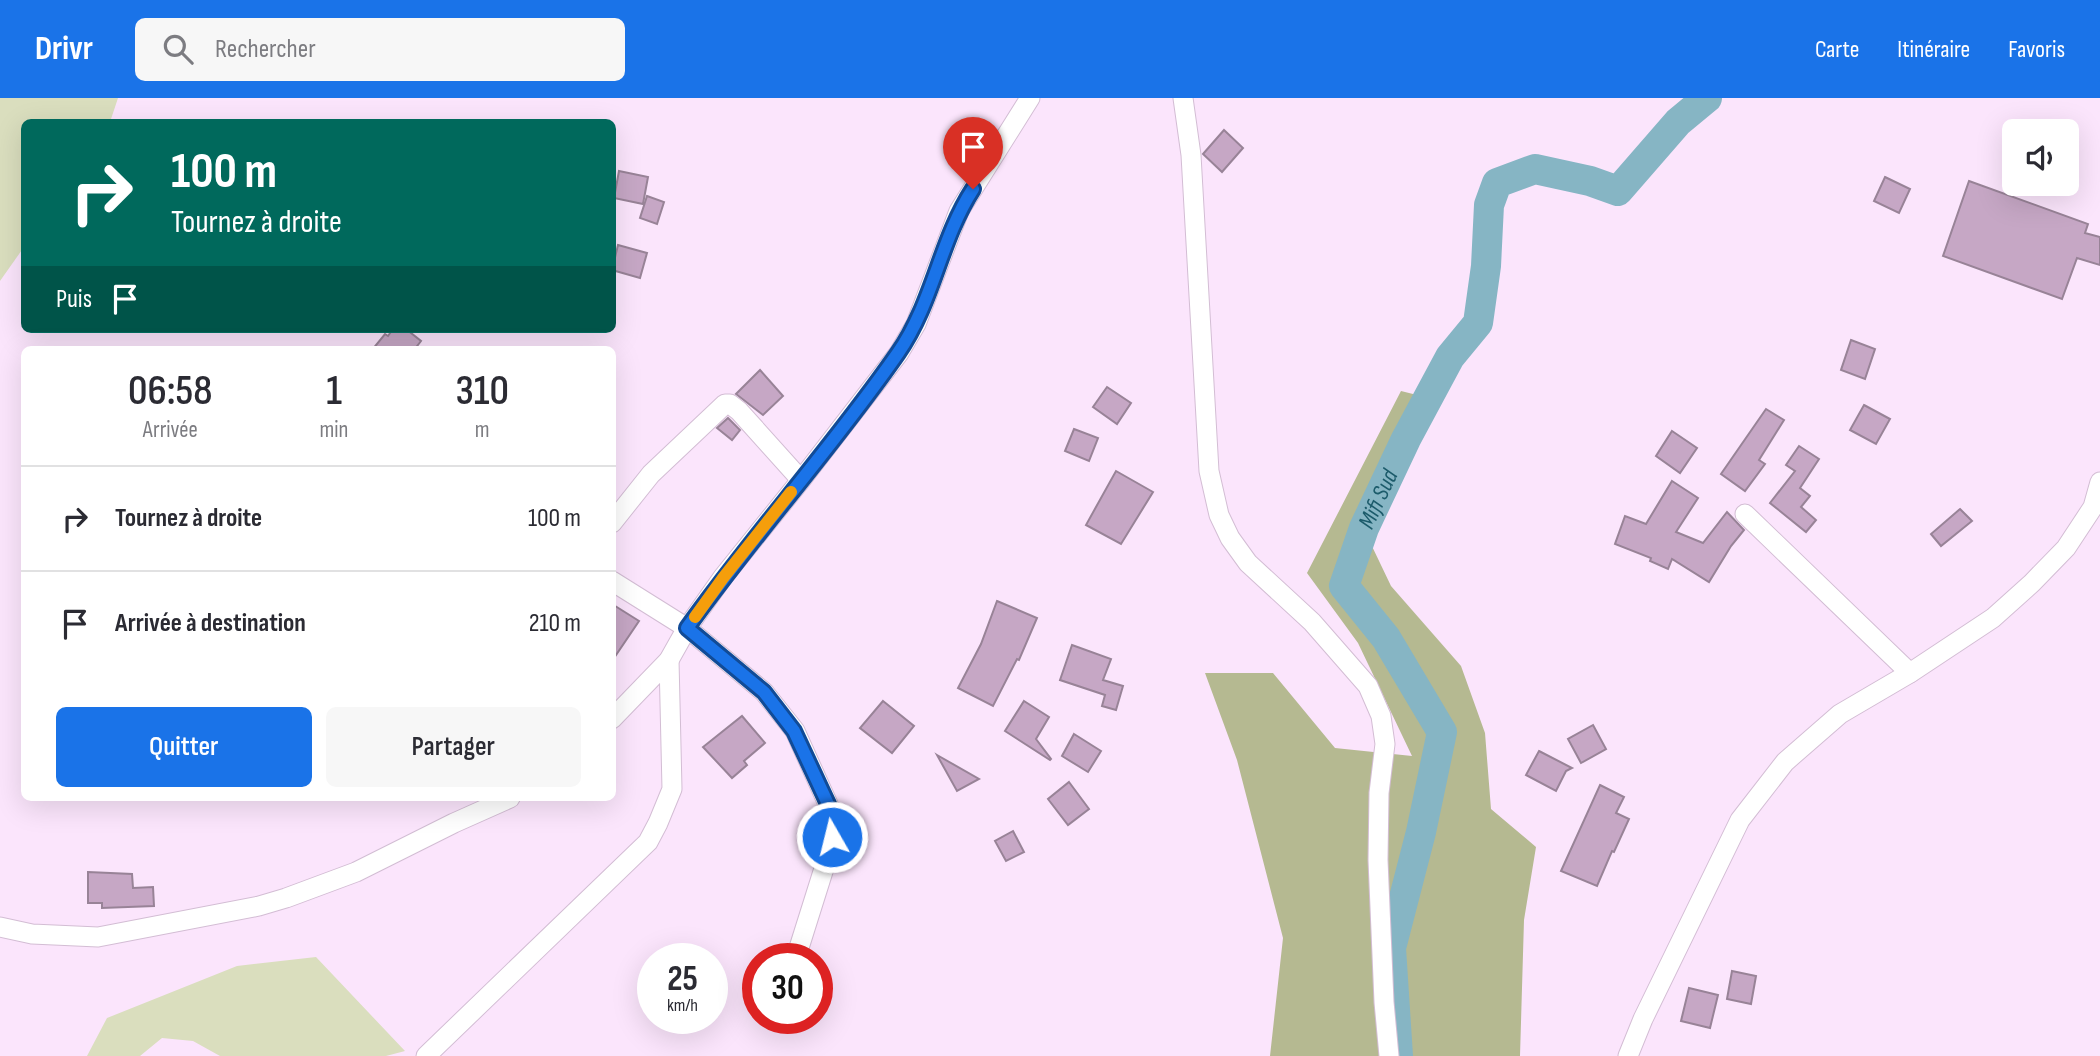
<!DOCTYPE html>
<html lang="fr">
<head>
<meta charset="utf-8">
<style>
  :root { --surface:#fff; --page:#f7f7f7; --text:#2b2b33; --muted:#7c7c81; --line:#e1e1e2; --accent:#1a73e8 }
  body { margin:0; font-family:"Sofia Sans Condensed",sans-serif; background:var(--page); color:var(--text); height:100vh; display:flex; flex-direction:column; font-size:26px; white-space:nowrap }
  * { box-sizing:border-box; margin:0 }
  p { font-size:23px; color:var(--muted) }
  .icon { flex:none; width:38px; height:38px; fill:none; stroke:currentColor; stroke-width:2; stroke-linecap:round; stroke-linejoin:round }
  .map { position:relative; flex:1; overflow:hidden }
  .details { position:absolute; left:21px; top:248px; width:595px; height:455px; display:flex; flex-direction:column; background:var(--surface); border-radius:10px; box-shadow:0 7px 28px #0002 }
  .details>* { flex:none }
  .hud { position:absolute; left:21px; top:21px; width:595px; height:214px; border-radius:10px; box-shadow:0 7px 28px #0002; background:#00695c; color:#fff; overflow:hidden }
  .tools { position:absolute; left:2002px; top:21px; display:grid; gap:14px }
  .tools a { display:grid; place-items:center; width:77px; height:77px; border-radius:10px; background:var(--surface); box-shadow:0 7px 28px #0002; font-size:35px }
  .speed { position:absolute; left:637px; top:845px; display:flex; gap:14px; font-size:35px; font-weight:700; text-align:center }
  .speed>* { display:grid; place-content:center; width:91px; height:91px; border-radius:50%; background:var(--surface); box-shadow:0 7px 28px #0002; line-height:1 }
  .speed small { font-size:18px; font-weight:400 }
  .speed .limit { border:10px solid #d22; background:#fff; color:#111 }
  .pin { position:absolute; display:grid; place-items:center; width:60px; height:60px; color:#fff; margin:-72px -30px; border-radius:50% 50% 50% 0; rotate:-45deg; box-shadow:0 0 7px #0007 }
  .pin .icon { rotate:45deg }
  .me { position:absolute; width:77px; margin:-38px; rotate:352deg; stroke-linejoin:round; filter:drop-shadow(0 0 5px #0008) }
  .turn { display:flex; align-items:center; gap:24px; height:147px; padding:0 35px; font-size:32px }
  .turn .icon { width:91px; height:91px; stroke-width:2.5 }
  .turn b { display:block; font-size:49px; line-height:60px }
  .then { display:flex; align-items:center; height:66px; padding:0 35px; background:#0003; gap:14px; font-size:26px }
  .eta { display:flex; justify-content:space-evenly; align-items:center; height:119px; text-align:center }
  .eta b { font-size:42px; font-weight:600; line-height:49px }
  .action { display:flex; gap:14px; margin-top:auto; padding:14px 35px }
  .action a { flex:1; height:80px; border-radius:10px; background:var(--accent); color:#fff; font-size:28px; font-weight:600; line-height:80px; text-align:center }
  .action a+a { background:var(--page); color:var(--text) }
  ul { padding:0; list-style:none }
  li { display:flex; align-items:center; gap:21px; height:105px; padding:0 35px; border-top:2px solid var(--line) }
  li div { flex:1 }
  li b { display:block; font-size:26px }
  li em { font-style:normal }
  header { display:flex; align-items:center; gap:42px; box-sizing:border-box; height:98px; padding:0 35px; background:var(--accent); color:#fff }
  header strong { font-size:33px }
  nav { display:flex; gap:38px; margin-inline-start:auto; font-size:24px }
  .search { width:490px; height:63px; background:var(--page); display:flex; align-items:center; gap:18px; box-sizing:border-box; padding:0 24px; border-radius:10px; color:var(--muted); font-size:26px }
  .map>svg:first-child { display:block }
</style>
</head>
<body>
<header>
<strong>Drivr</strong>
<div class="search"><svg class="icon" aria-label="search" viewBox="0 0 24 24"><circle cx="10" cy="10" r="6"/><path d="M15 15l6 6"/></svg>Rechercher</div>
<nav><a>Carte</a><a>Itinéraire</a><a>Favoris</a></nav>
</header>
<div class="map">
<svg width="2100" height="958" viewBox="0 0 2100 958">
  <rect width="100%" height="100%" fill="#fbe5fc"/>
  <!-- green -->
  <g fill="#dadebe">
    <path d="M0 0H118L110 24H24V149L0 183Z"/>
    <path d="M316 859 405 953 386 958H220L193 943 162 940 140 958H87L107 920 237 868Z"/>
  </g>
  <!-- forest -->
  <path fill="#b5b991" d="M1401 293 1441 303 1369 442 1391 488 1461 568 1485 635 1491 711 1536 749 1524 822 1520 958H1270L1283 840 1237 662 1205 575H1273L1335 650 1412 658 1358 545 1307 475Z"/>
  <g fill="none" stroke-linecap="round" stroke-linejoin="round">
    <!-- river -->
    <path stroke="#86b5c4" stroke-width="30" id="s1" d="M1398 958 1391 850 1421 734 1442 634 1386 540 1344 488 1364 430 1406 341 1450 259 1478 225 1486 168 1489 107 1497 85 1535 71 1590 83 1618 93 1678 24 1707 0"/>
  </g>
  <!-- building -->
  <g fill="#c6a7c5" stroke="#988397" stroke-width="2">
    <path d="M1224 32 1243 50 1222 74 1203 56Z"/>
    <path d="M619 73 648 79 643 106 614 100Z"/>
    <path d="M1885 79 1910 91 1899 115 1874 103Z"/>
    <path d="M1969 83 2088 126 2085 135 2100 139V167L2077 160 2062 201 1943 158Z"/>
    <path d="M647 98 664 104 657 126 640 120Z"/>
    <path d="M618 147 647 155 640 180 612 172Z"/>
    <path d="M393 231H406L421 243 414 252H372L385 236 388 238Z"/>
    <path d="M1851 242 1875 251 1865 281 1841 272Z"/>
    <path d="M760 272 783 298 763 317 736 296Z"/>
    <path d="M1107 289 1131 305 1117 326 1093 309Z"/>
    <path d="M1864 307 1890 321 1876 346 1850 332Z"/>
    <path d="M1766 311 1784 322 1759 362 1765 366 1745 393 1721 376Z"/>
    <path d="M728 320 740 332 732 342 717 330Z"/>
    <path d="M1074 331 1098 340 1089 363 1065 353Z"/>
    <path d="M1672 333 1697 350 1680 375 1656 358Z"/>
    <path d="M1799 348 1819 361 1800 390 1810 398 1801 409 1816 422 1806 434 1770 405 1795 373 1786 367Z"/>
    <path d="M1116 373 1153 394 1121 446 1086 427Z"/>
    <path d="M1672 383 1698 400 1676 434 1703 445 1727 414 1744 432 1731 448 1709 484 1672 461 1668 471 1650 463 1651 460 1615 446 1625 418 1646 426Z"/>
    <path d="M1960 411 1972 423 1941 448 1931 436Z"/>
    <path d="M997 503 1037 520 1019 562 1017 561 993 608 958 590 981 546Z"/>
    <path d="M612 506 639 523 612 563Z"/>
    <path d="M1072 547 1111 561 1103 582 1123 588 1116 612 1102 608 1105 597 1060 582Z"/>
    <path d="M883 603 914 628 892 655 860 630Z"/>
    <path d="M1024 603 1049 619 1036 641 1051 661 1050 662 1005 633Z"/>
    <path d="M742 618 765 645 744 663 747 667 732 680 703 649Z"/>
    <path d="M1593 627 1606 651 1581 665 1568 641Z"/>
    <path d="M1074 636 1101 653 1088 674 1062 658Z"/>
    <path d="M1539 653 1572 670 1566 673 1556 693 1526 677Z"/>
    <path d="M937 657 979 681 957 693Z"/>
    <path d="M1069 684 1089 711 1068 727 1048 701Z"/>
    <path d="M1600 687 1624 699 1616 715 1629 721 1614 754 1612 753 1597 788 1561 773Z"/>
    <path d="M1013 733 1024 754 1006 763 995 743Z"/>
    <path d="M88 774 132 776 133 790 153 789 154 808 102 810V805H88Z"/>
    <path d="M1732 873 1756 878 1751 906 1727 901Z"/>
    <path d="M1689 890 1718 897 1710 930 1681 923Z"/>
  </g>
  <g fill="none" stroke-linecap="round" stroke-linejoin="round">
    <defs>
      <g id="minor">
        <path d="M1183 0 1191 57 1209 373 1219 417 1230 440 1248 465 1312 524 1368 588 1381 618 1385 646 1379 695 1378 762 1384 904 1389 958"/>
        <path d="M1745 416 1910 575"/>
        <path d="M612 425 651 376 725 306H730L739 313 801 382"/>
        <path d="M612 483 687 530 764 594 795 633 828 706 832 739 826 764 798 853"/>
        <path d="M612 621 669 562 687 530 723 479 801 382 899 255 916 226 959 113 1030 0"/>
        <path d="M0 829 32 836 98 839 259 808 286 800 356 774 454 725 510 700"/>
        <path d="M426 958 648 744 658 725 672 691 669 562"/>
        <path d="M1628 958 1643 921 1740 722 1785 664 1840 616 1910 575 1993 520 2032 485 2066 450 2093 409 2100 384"/>
      </g>
    </defs>
    <!-- minor casing -->
    <use href="#minor" stroke="#d3bdd4" stroke-width="21"/>
    <!-- minor -->
    <use href="#minor" stroke="#fff" stroke-width="19"/>
  </g>
  <g fill="none" stroke-linecap="round" stroke-linejoin="round">
    <defs>
      <path id="route" d="M832 739 828 706 794 633 764 594 687 530C754 436 832 350 898 255 933 205 940 142 973 91"/>
    </defs>
    <!-- route casing -->
    <use href="#route" stroke="#114b97" stroke-width="18"/>
    <!-- route -->
    <use href="#route" stroke="#1a73e8" stroke-width="12"/>
    <!-- slow -->
    <path stroke="#f59e0b" stroke-width="12" d="M695 519 723 480 791 394"/>
  </g>
  <g text-anchor="middle" stroke-width="7" stroke-linejoin="round" paint-order="stroke">
    <!-- water labels -->
    <g font-size="24" font-style="italic" fill="#1c5b6b" stroke="#fff">
      <text dy="8" stroke="none"><textPath href="#s1" startOffset="600">Mifi Sud</textPath></text>
    </g>
  </g>
</svg>
<div class="tools">
<a><svg class="icon" aria-label="sound" viewBox="0 0 24 24"><path d="M4 9h4l5-4v14l-5-4H4zM17 9q2 3 0 6"/></svg></a>
</div>
<div class="speed"><div>25<small>km/h</small></div><div class="limit">30</div></div>
<div class="pin" style="left:973px;top:91px;background:#d93025"><svg class="icon" aria-label="arrive" viewBox="0 0 24 24"><path d="M6 21V4h12l-3 4 3 4H6"/></svg></div>
<svg class="me" style="left:832px;top:739px" viewBox="-20 -20 40 40"><circle r="17" fill="#1a73e8" stroke="#fff" stroke-width="3"/><path d="M0-11L8 9 0 5-8 9z" fill="#fff"/></svg>
<div class="hud">
<div class="turn"><svg class="icon" aria-label="right" viewBox="0 0 24 24"><path d="M7 20v-9h11M14 6l5 5-5 5"/></svg><div><b>100 m</b>Tournez à droite</div></div>
<div class="then">Puis<svg class="icon" aria-label="arrive" viewBox="0 0 24 24"><path d="M6 21V4h12l-3 4 3 4H6"/></svg></div>
</div>
<section class="details">
<div class="eta">
<div><b>06:58</b><p>Arrivée</p></div>
<div><b>1</b><p>min</p></div>
<div><b>310</b><p>m</p></div>
</div>
<ul>
<li><svg class="icon" aria-label="right" viewBox="0 0 24 24"><path d="M7 20v-9h11M14 6l5 5-5 5"/></svg><div><b>Tournez à droite</b></div><em>100 m</em></li>
<li><svg class="icon" aria-label="arrive" viewBox="0 0 24 24"><path d="M6 21V4h12l-3 4 3 4H6"/></svg><div><b>Arrivée à destination</b></div><em>210 m</em></li>
</ul>
<div class="action"><a>Quitter</a><a>Partager</a></div>
</section>
</div>
</body>
</html>
